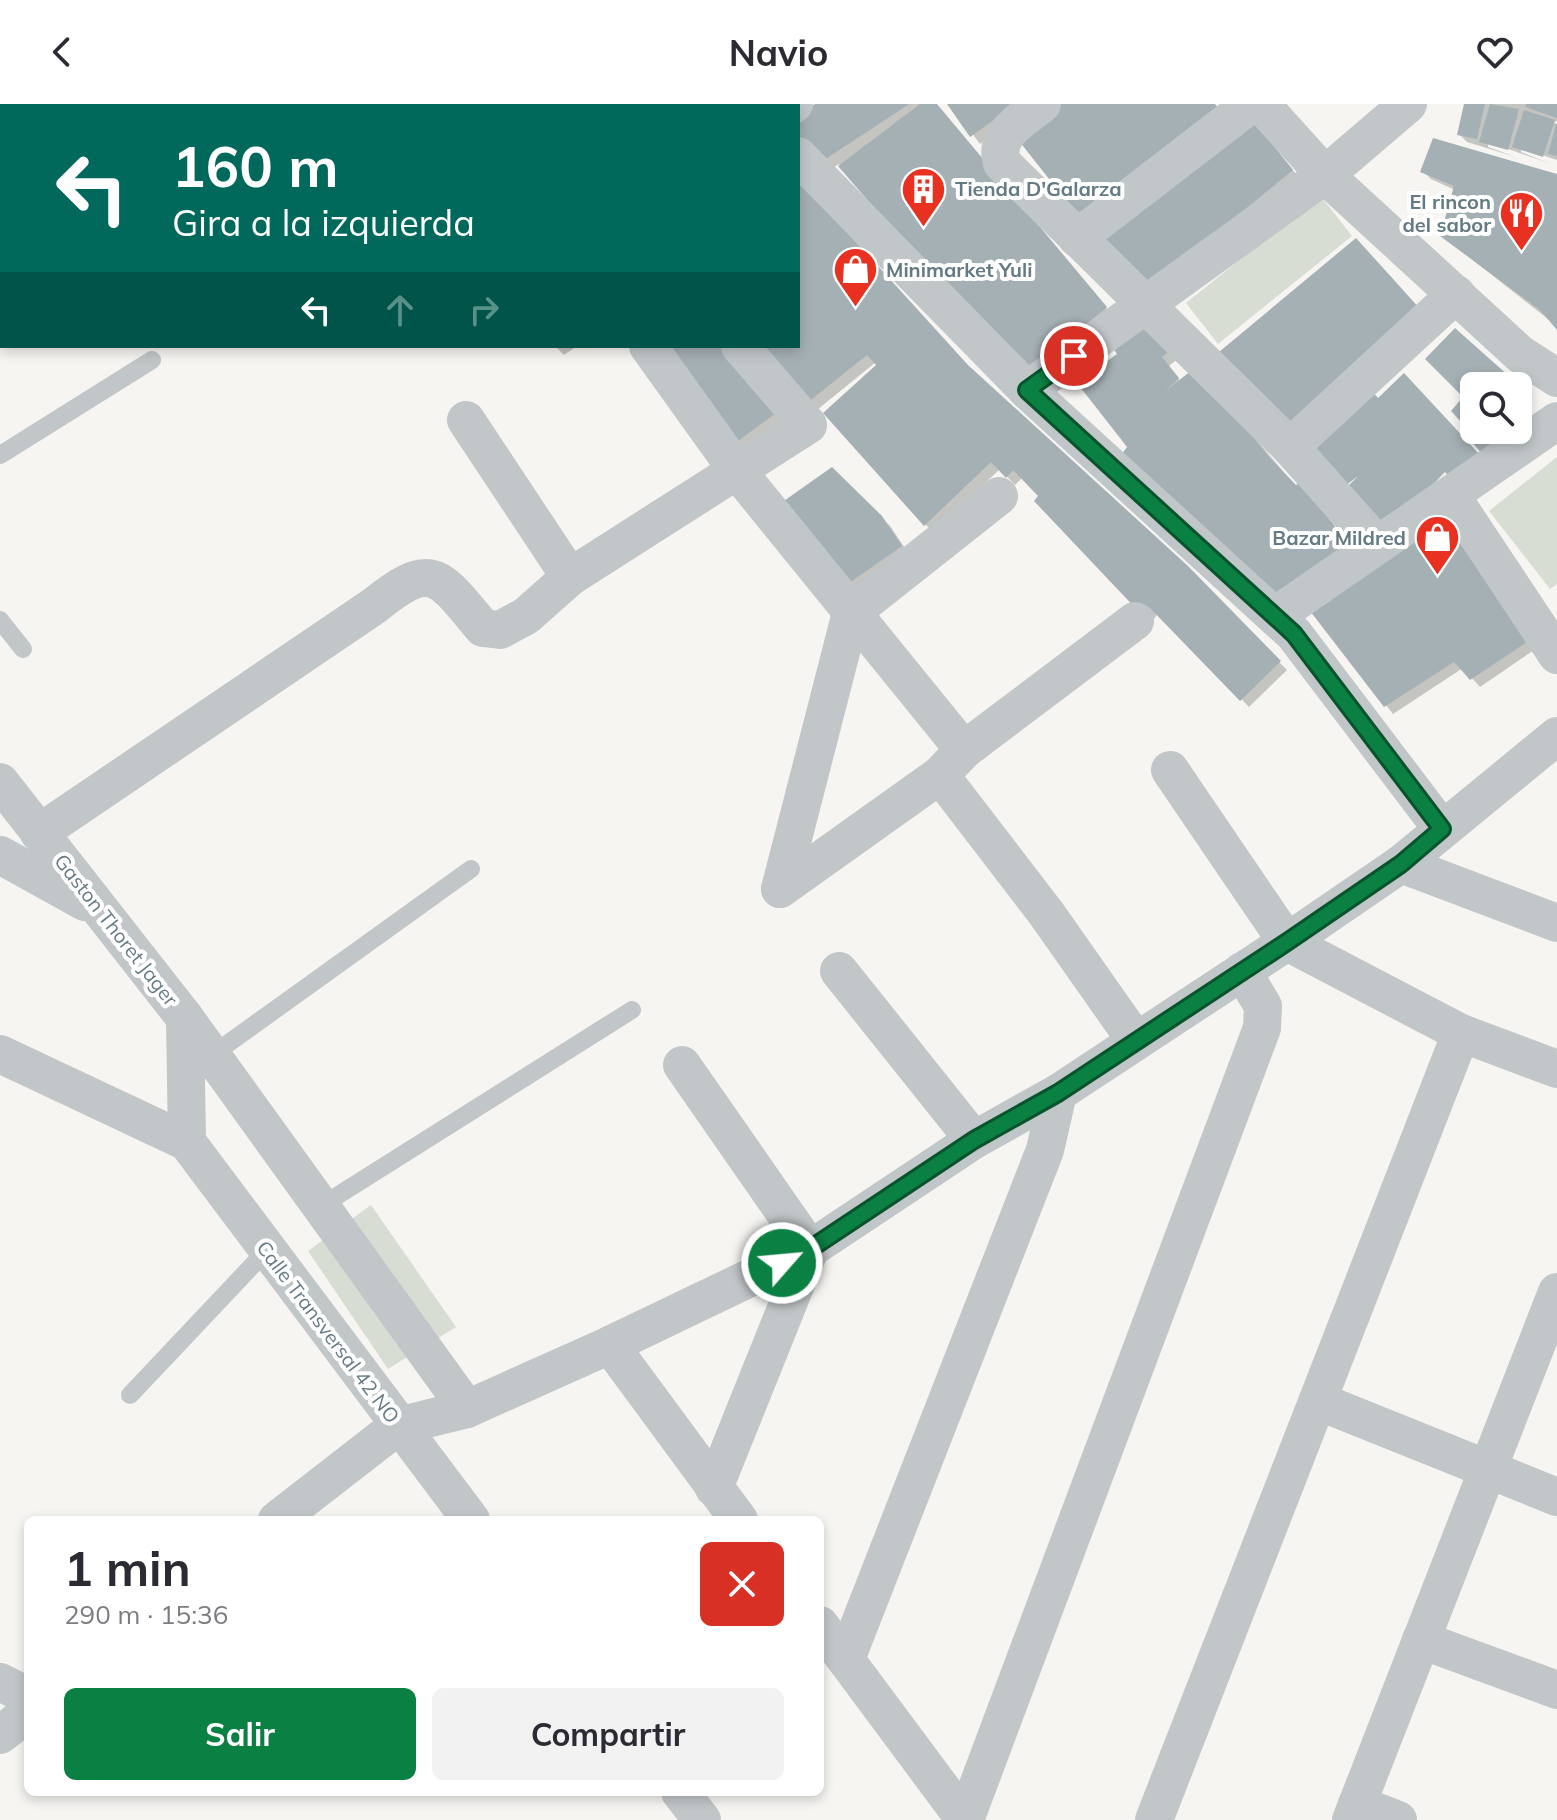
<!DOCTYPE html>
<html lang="es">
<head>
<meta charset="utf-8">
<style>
  :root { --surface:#fff; --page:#f2f2f3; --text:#2b2b33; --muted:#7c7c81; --accent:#0b8043 }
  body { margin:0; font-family:Mulish,sans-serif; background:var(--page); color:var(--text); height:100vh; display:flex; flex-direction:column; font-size:30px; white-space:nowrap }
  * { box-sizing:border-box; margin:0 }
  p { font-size:26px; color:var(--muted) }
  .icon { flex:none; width:44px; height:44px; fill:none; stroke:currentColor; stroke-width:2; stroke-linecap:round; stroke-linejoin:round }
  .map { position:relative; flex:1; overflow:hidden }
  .drawer { position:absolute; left:24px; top:1412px; width:800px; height:280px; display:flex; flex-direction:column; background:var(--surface); border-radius:12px; box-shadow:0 4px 12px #0003 }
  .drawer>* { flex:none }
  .hud { position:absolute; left:0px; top:0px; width:800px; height:244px; box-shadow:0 4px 12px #0003; background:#00695c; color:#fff; overflow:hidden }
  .buttons { position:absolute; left:1460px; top:268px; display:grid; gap:16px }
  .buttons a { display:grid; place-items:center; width:72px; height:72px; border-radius:12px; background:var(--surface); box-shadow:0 4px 12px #0003; font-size:40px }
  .pin { position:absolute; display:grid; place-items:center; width:68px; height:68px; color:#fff; margin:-34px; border:4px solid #fff; border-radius:50%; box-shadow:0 2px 8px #0007 }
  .me { position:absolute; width:88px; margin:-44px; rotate:63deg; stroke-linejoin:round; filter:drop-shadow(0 0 6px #0008) }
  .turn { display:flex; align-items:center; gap:28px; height:168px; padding:0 40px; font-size:36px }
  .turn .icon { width:104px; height:104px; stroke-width:2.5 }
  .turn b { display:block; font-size:56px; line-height:68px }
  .lanes { display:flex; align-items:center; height:76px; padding:0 40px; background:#0003; justify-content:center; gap:40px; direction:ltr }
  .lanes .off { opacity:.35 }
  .round { display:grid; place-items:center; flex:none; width:84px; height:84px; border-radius:12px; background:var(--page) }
  .summary { display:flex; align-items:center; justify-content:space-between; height:136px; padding:0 40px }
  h1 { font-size:48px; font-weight:700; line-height:60px }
  .action { display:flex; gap:16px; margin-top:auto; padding:16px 40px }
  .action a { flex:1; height:92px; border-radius:12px; background:var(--accent); color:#fff; font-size:32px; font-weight:700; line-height:92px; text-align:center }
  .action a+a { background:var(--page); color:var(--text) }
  header { display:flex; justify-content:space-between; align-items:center; height:104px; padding:0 40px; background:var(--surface); font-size:36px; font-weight:700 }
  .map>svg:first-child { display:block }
</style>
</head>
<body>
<header><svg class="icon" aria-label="back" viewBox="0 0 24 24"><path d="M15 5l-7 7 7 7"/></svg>Navio<svg class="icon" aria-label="heart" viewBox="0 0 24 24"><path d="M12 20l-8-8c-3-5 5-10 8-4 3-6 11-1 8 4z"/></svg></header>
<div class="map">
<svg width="1557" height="1716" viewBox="0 0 1557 1716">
  <rect width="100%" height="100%" fill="#f6f5f2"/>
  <!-- green -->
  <g fill="#d8ddd3">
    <path d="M1320 91 1352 132 1218 240 1186 199Z"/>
    <path d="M1557 353V480L1550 485 1489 407Z"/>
    <path d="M371 1101 456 1223 388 1265 308 1147Z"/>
  </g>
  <!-- shadow -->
  <g fill="#0003">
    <path d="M441 0H550L438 2Z"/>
    <path d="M584 0H735L737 2H581Z"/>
    <path d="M818 0H936L1113 212 1024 274 839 60 824 69 798 32Z"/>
    <path d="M950 0H1034L980 40Z"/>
    <path d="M1466 0H1557V18L1552 16 1557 21V56L1521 44V48L1551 60 1488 38V43L1516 53 1467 38 1459 30Z"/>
    <path d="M1257 22 1300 75 1148 199Z"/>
    <path d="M1423 67 1557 71V222L1446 135 1455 86 1431 75Z"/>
    <path d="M798 75 971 267 1186 463 1287 566 1249 603 1158 509 1152 518 1023 373 1015 381 1000 365 933 428 925 420 876 258 812 310 798 242Z"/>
    <path d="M1145 209 1181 252 1169 262 1181 278 1204 273 1297 384 1308 389 1129 343 1120 250Z"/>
    <path d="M1455 226 1516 282H1474V326H1518V300L1538 320 1496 360 1466 321V293Z"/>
    <path d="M555 242H577L564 251Z"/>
    <path d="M651 242 786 315 732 355Z"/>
    <path d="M831 366 890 422 909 450 851 491Z"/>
    <path d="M1441 413 1534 546 1480 583 1463 564 1393 610 1310 503Z"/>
  </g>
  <!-- building -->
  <g fill="#a5b0b4">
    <path d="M815 0H909L815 62 798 36V11Z"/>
    <path d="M920 0H937L1107 203 1022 275 838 62Z"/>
    <path d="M947 0H1016L970 33Z"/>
    <path d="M1056 0H1215L1220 6 1084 119 1015 32Z"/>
    <path d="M1464 0H1485L1477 35 1457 31Z"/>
    <path d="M1490 0 1519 5 1508 46 1479 38Z"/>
    <path d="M1526 0H1557V14L1525 3Z"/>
    <path d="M1524 6 1555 16 1543 53 1512 43Z"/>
    <path d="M1249 11 1293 66 1139 192 1094 139Z"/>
    <path d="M1556 20H1557V52L1548 50Z"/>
    <path d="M1433 34 1557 70V226L1540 206 1440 132 1454 82 1420 68Z"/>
    <path d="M798 74 968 261 1188 462 1281 557 1240 597 1149 503 1142 511 1034 397 1038 392 1013 366 1006 374 991 358 924 422 823 309 876 261 867 251 802 303 756 242H798Z"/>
    <path d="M1356 134 1422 207 1290 331 1219 248Z"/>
    <path d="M1146 206 1175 243 1162 253 1179 274 1164 288 1196 263 1270 354 1296 381 1300 378 1353 445 1275 502 1121 351 1127 343 1077 279 1117 250 1107 235Z"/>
    <path d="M1455 224 1510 273 1502 282H1474V326H1515L1486 354 1460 325 1464 321 1451 307 1463 293 1425 255Z"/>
    <path d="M648 242H731L780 306 723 348Z"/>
    <path d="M1404 269 1481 352 1454 378 1445 368 1386 429 1347 383 1358 372 1336 389 1297 343 1366 281 1378 294Z"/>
    <path d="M1518 297 1531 310 1518 323Z"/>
    <path d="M832 363 882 412 902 442 842 484 781 399Z"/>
    <path d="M1442 411 1527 538 1470 576 1454 558 1384 603 1307 503Z"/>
  </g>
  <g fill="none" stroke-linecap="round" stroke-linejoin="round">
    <!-- lane -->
    <g stroke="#c1c6c8" stroke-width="18">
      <path d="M0 351 152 256"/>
      <path d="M0 516 23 545"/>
      <path d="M212 951 471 765"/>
      <path d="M321 1102 632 906"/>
      <path d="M130 1291 267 1146"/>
    </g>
    <!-- street -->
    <g stroke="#c1c6c8" stroke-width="38">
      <path d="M752 0 753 2"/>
      <path d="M1042 0C1021 17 993 30 1002 59L1290 343 1377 440"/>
      <path d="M1261 0 1325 71 1520 250 1557 274"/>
      <path d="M549 2 552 0"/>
      <path d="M791 2 794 0"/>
      <path d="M798 52 1027 286 1294 530 1442 725"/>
      <path d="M1077 134 1251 0"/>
      <path d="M648 242 739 369 964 646"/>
      <path d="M1027 286 1325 71 1408 0"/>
      <path d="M466 316 570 473"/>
      <path d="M1290 343 1456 190"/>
      <path d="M1452 393 1557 551"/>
      <path d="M1275 512 1557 317"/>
      <path d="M1170 666 1287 838 1401 760 1557 632"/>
      <path d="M940 671 1046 809 1136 937"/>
      <path d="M0 678 185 914 187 1038"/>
      <path d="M39 729 374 502C433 454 439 472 483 524L500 526 526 512 570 473 808 321 740 242"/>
      <path d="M0 751 85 798"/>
      <path d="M1401 760 1557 819"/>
      <path d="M780 785 851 509 999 392"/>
      <path d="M780 785 940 671 964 646 1135 517"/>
      <path d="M839 867 974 1036"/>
      <path d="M185 914 467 1305"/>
      <path d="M0 950 187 1038 471 1416"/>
      <path d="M682 961 810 1145 714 1384"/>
      <path d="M610 1241 739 1416"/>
      <path d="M1318 1297 1557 1393"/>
      <path d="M277 1416 398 1322 467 1305 610 1241 810 1145 974 1036 1058 989 1287 838 1461 929 1557 965"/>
      <path d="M820 1521 965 1716"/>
      <path d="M1421 1536 1557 1586"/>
      <path d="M846 1555 1045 1046 1058 989"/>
      <path d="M0 1578 28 1592"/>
      <path d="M0 1631 28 1609"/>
      <path d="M680 1688 702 1716"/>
      <path d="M1357 1700 1398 1716"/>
      <path d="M965 1716 1262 924 1263 902 1242 867"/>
      <path d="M1154 1716 1461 929"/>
      <path d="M1351 1716 1557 1188"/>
    </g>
  </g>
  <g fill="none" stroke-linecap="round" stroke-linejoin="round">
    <defs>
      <path id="route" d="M782 1159 810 1145 974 1036 1058 989 1287 838 1401 760 1442 725 1294 530 1027 286 1074 252"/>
    </defs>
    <!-- route casing -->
    <use href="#route" stroke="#07532c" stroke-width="20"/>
    <!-- route -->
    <use href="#route" stroke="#0b8043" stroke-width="14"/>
  </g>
  <!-- icons -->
  <defs>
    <symbol id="building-pin" viewBox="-11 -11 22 30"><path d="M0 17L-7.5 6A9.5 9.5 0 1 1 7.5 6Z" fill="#e83120" stroke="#fff"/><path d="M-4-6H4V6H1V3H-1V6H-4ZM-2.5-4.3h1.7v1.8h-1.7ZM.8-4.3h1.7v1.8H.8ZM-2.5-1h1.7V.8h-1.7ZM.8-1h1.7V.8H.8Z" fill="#fff"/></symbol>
    <symbol id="restaurant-pin" viewBox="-11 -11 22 30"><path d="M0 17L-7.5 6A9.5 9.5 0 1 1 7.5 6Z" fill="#e83120" stroke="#fff"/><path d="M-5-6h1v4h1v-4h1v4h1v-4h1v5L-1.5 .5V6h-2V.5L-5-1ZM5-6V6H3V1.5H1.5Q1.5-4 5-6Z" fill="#fff"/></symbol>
    <symbol id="shop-pin" viewBox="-11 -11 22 30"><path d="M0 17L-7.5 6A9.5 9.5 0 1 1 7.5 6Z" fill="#e83120" stroke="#fff"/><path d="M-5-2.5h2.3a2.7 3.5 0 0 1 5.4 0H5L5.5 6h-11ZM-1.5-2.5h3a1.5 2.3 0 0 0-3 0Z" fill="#fff"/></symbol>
  </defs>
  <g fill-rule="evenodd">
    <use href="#building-pin" x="898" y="60" width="51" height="69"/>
    <use href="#restaurant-pin" x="1496" y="84" width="51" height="69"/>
    <use href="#shop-pin" x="830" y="140" width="51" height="69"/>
    <use href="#shop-pin" x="1412" y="408" width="51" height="69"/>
  </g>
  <g text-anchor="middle" stroke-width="8" stroke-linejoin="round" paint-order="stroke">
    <!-- poi labels -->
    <g font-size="20" font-weight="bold" fill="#647a84" stroke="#fff" text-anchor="start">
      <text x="955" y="92">Tienda D'Galarza</text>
      <text x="1491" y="105" text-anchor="end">El rincon<tspan x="1491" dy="23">del sabor</tspan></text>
      <text x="886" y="173">Minimarket Yuli</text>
      <text x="1406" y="441" text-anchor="end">Bazar Mildred</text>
    </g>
    <!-- street labels -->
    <g font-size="20" fill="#647a84" stroke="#fff">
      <text transform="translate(116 826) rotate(52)" y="7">Gaston Thoret Jager</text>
      <text transform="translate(328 1228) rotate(53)" y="7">Calle Transversal 42 NO</text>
    </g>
  </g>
</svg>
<div class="buttons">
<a><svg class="icon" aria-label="search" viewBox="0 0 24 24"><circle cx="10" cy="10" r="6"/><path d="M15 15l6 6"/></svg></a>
</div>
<div class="pin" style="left:1074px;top:252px;background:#d93025"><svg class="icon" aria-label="arrive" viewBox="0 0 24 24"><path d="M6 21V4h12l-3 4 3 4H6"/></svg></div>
<svg class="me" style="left:782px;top:1159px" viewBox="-20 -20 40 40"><circle r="17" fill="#0b8043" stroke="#fff" stroke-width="3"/><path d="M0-11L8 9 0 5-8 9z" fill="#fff"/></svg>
<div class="hud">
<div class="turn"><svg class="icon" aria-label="left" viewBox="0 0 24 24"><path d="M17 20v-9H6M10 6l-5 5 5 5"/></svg><div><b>160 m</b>Gira a la izquierda</div></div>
<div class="lanes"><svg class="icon" aria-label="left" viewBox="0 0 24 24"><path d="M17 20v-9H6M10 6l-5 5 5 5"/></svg><svg class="icon off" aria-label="ahead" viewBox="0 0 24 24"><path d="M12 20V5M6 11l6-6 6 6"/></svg><svg class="icon off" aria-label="right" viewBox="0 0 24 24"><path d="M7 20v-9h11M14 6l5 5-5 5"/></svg></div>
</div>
<section class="drawer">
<div class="summary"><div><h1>1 min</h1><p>290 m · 15:36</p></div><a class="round" style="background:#d93025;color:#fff"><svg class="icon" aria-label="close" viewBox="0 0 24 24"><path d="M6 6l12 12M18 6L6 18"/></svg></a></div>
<div class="action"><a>Salir</a><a>Compartir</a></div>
</section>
</div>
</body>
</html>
